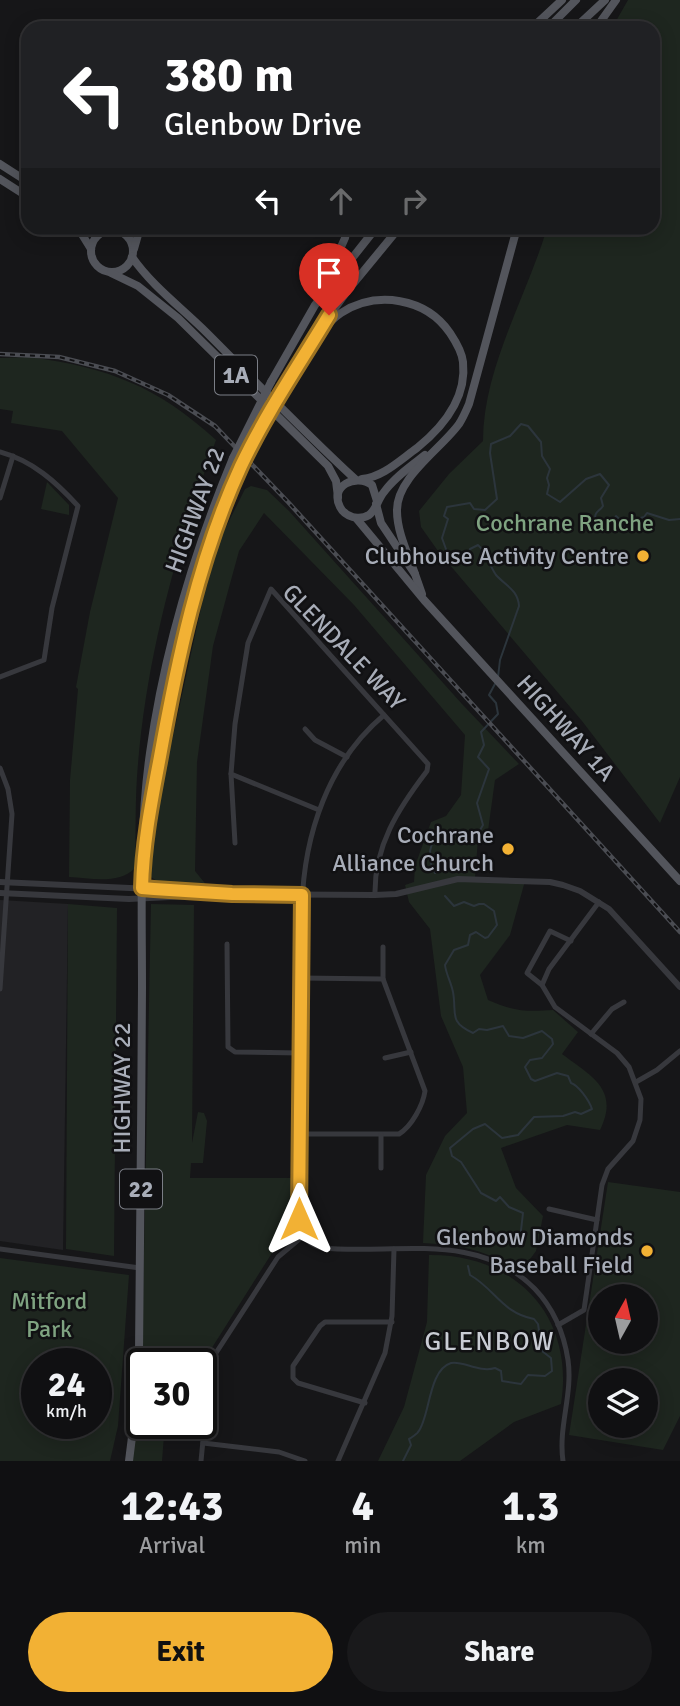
<!DOCTYPE html>
<html lang="en">
<head>
<meta charset="utf-8">
<style>
  :root { --surface:#101012; --page:#19191b; --text:#f1f3f6; --muted:#9c9d9f; --line:#303032; --accent:#f2b134 }
  body { margin:0; font-family:Signika,sans-serif; background:var(--page); color:var(--text); height:100vh; display:flex; flex-direction:column; font-size:26px; white-space:nowrap }
  * { box-sizing:border-box; margin:0 }
  p { font-size:23px; color:var(--muted) }
  .icon { flex:none; width:38px; height:38px; fill:none; stroke:currentColor; stroke-width:2; stroke-linecap:round; stroke-linejoin:round }
  .map { position:relative; height:1461px; overflow:hidden }
  .panel { display:flex; flex-direction:column; background:var(--surface); flex:1 }
  .panel>* { flex:none }
  .top-card { position:absolute; left:21px; top:21px; width:639px; height:214px; border-radius:21px; box-shadow:0 4px 18px #0003,0 0 0 2px var(--line); background:#202124; color:#fff; overflow:hidden }
  .needle { width:46px; rotate:8deg }
  .controls { position:absolute; left:588px; top:1284px; display:grid; gap:14px }
  .controls a { display:grid; place-items:center; width:70px; height:70px; border-radius:50%; background:var(--surface); box-shadow:0 4px 18px #0003,0 0 0 2px var(--line); font-size:35px }
  .speed { position:absolute; left:21px; top:1348px; display:flex; gap:14px; font-size:35px; font-weight:700; text-align:center }
  .speed>* { display:grid; place-content:center; width:91px; height:91px; border-radius:50%; background:var(--surface); box-shadow:0 4px 18px #0003,0 0 0 2px var(--line); line-height:1 }
  .speed small { font-size:18px; font-weight:400 }
  .speed .limit { border:4px solid #111; border-radius:10px; background:#fff; color:#111 }
  .pin { position:absolute; display:grid; place-items:center; width:60px; height:60px; color:#fff; margin:-72px -30px; border-radius:50% 50% 50% 0; rotate:-45deg; box-shadow:0 0 7px #0007 }
  .pin .icon { rotate:45deg }
  .me { position:absolute; width:77px; margin:-38px; rotate:0deg; stroke-linejoin:round; filter:drop-shadow(0 0 5px #0008) }
  .turn { display:flex; align-items:center; gap:24px; height:147px; padding:0 28px; font-size:32px }
  .turn .icon { width:91px; height:91px; stroke-width:2.5 }
  .turn b { display:block; font-size:49px; line-height:60px }
  .lanes { display:flex; align-items:center; height:66px; padding:0 28px; background:#0003; justify-content:center; gap:35px; direction:ltr }
  .lanes .off { opacity:.35 }
  .eta { display:flex; justify-content:space-evenly; align-items:center; height:119px; text-align:center }
  .eta b { font-size:42px; font-weight:700; line-height:49px }
  .action { display:flex; gap:14px; margin-top:auto; padding:14px 28px }
  .action a { flex:1; height:80px; border-radius:42px; background:var(--accent); color:#111; font-size:28px; font-weight:700; line-height:80px; text-align:center }
  .action a+a { background:var(--page); color:var(--text) }
  .map>svg:first-child { display:block }
</style>
</head>
<body>
<div class="map">
<svg width="680" height="1461" viewBox="0 0 680 1461">
  <rect width="100%" height="100%" fill="#161618"/>
  <!-- built -->
  <path fill="#222225" d="M0 900 68 904 63 1250 0 1241Z"/>
  <!-- green -->
  <g fill="#1e261f" fill-rule="evenodd">
    <path d="M628 0H680V777L660 823 582 721 438 551 421 527 419 511 449 474 483 441C483 368 527 296 547 228H653V28H612Z"/>
    <path d="M30 357C109 368 157 386 216 440 176 549 145 661 137 777 135 807 136 838 135 868 119 885 90 878 69 877L70 780 78 689 76 687 90 612 118 498 62 431 11 423 13 411 0 409V358Z"/>
    <path d="M47 482 69 505V515L41 509Z"/>
    <path d="M251 486 267 490 289 511 462 704 519 764 495 780 487 838 478 839 475 878 525 881 510 935 480 975 488 1000C513 1011 526 1012 553 1010L578 1032 562 1054C591 1076 620 1089 600 1130L567 1125 501 1148 516 1188 543 1216 536 1251 522 1270C482 1250 467 1246 423 1243L426 1175 445 1136 467 1113 463 1067 441 1016 430 929 409 902 405 885 414 882 415 866 431 822 446 816 461 795 465 735 354 605 264 513 239 551 213 646 197 762 195 871 208 887 161 884 151 877 152 809 173 736 203 599 221 537 245 489Z"/>
    <path d="M68 904 117 908 114 1256 66 1249Z"/>
    <path d="M151 904 194 905 192 1143 198 1112 204 1113 207 1121 203 1163H191L190 1178H291V1223L208 1354 165 1352 164 1363H142V1423H165L162 1461H131L142 1353Z"/>
    <path d="M608 1182 680 1192V1416L663 1450 569 1435ZM600 1297H646V1342H600ZM600 1381H646V1426H600Z"/>
    <path d="M429 1255C516 1254 575 1316 561 1404L514 1422 460 1461H378L404 1407 427 1322Z"/>
    <path d="M0 1258 129 1275 118 1426 110 1461H0ZM37 1363H96V1423H37Z"/>
  </g>
  <g fill="none" stroke-linecap="round" stroke-linejoin="round">
    <!-- stream -->
    <g stroke="#2c353c" stroke-width="2">
      <path d="M498 677 500 660 519 606C518 590 506 586 496 575 489 565 487 553 478 545L470 549 467 557 458 560 447 552 442 538 448 519 444 516 447 507 470 503 474 509 485 510 497 499 490 453 491 444 510 436 521 424 528 426 541 442 542 456 550 469 547 478 549 485 547 494 560 502 586 479 600 474 609 485 601 498 603 506C599 512 593 512 596 521L604 526 612 522 616 516 628 527 632 525 633 520 644 517 647 513 669 520 680 519"/>
      <path d="M435 873C428 859 428 849 436 836 449 835 463 833 476 837L483 825 477 803 489 769 478 757 484 745 481 732 498 714 496 703 489 695 496 682"/>
      <path d="M445 896 454 906 464 902 474 906 479 904H484L494 911 497 925 488 937 485 938 476 932 470 935 468 945 454 950 445 965C446 974 451 982 453 992 457 1013 448 1022 473 1033L479 1029 487 1030 503 1026 509 1036 523 1038 542 1031 552 1039 553 1044 542 1058 530 1060 525 1067 531 1079 535 1081 557 1073 568 1076 571 1083C578 1085 589 1100 592 1109L581 1114 575 1112 563 1116 534 1117 518 1135 502 1138 485 1124 473 1129 450 1148 452 1156 461 1162 481 1193 496 1201 500 1197 509 1207 523 1213 520 1239 517 1243C508 1245 485 1237 475 1234L474 1239"/>
      <path d="M403 1461 411 1445 409 1439C411 1438 418 1433 418 1432 430 1418 428 1370 451 1363 462 1360 479 1373 495 1368L501 1371 502 1381 521 1384 528 1375 545 1376 552 1371 551 1358 542 1351 538 1324 534 1319C502 1313 495 1289 470 1275L468 1266"/>
    </g>
    <!-- minor -->
    <g stroke="#37383d" stroke-width="5">
      <path d="M0 452C33 461 56 482 78 506L52 608 44 660 0 677"/>
      <path d="M0 498 13 456"/>
      <path d="M384 715C328 762 304 835 302 906L299 1227C303 1239 310 1245 322 1248 395 1255 477 1230 535 1289 553 1308 564 1334 568 1360 573 1394 558 1427 563 1461"/>
      <path d="M305 729 315 740 347 757"/>
      <path d="M0 768 8 789 12 814 0 989"/>
      <path d="M231 774 235 843"/>
      <path d="M319 810 231 774 235 724 248 643 271 589 428 764 427 771C398 809 374 846 375 895"/>
      <path d="M227 944 228 1047 235 1052 300 1053"/>
      <path d="M383 947V979"/>
      <path d="M542 985 527 973 550 931 571 941"/>
      <path d="M591 1034 612 1009 624 1002"/>
      <path d="M385 1058 411 1052"/>
      <path d="M636 1082 657 1070 680 1051"/>
      <path d="M299 1134H399C412 1126 423 1105 425 1091L383 979 301 978"/>
      <path d="M381 1168V1135"/>
      <path d="M549 1209 597 1220"/>
      <path d="M0 1249 140 1268"/>
      <path d="M558 1325 584 1310 602 1185 608 1169 633 1141 640 1120 641 1099 629 1067 617 1053 555 1007 542 985 549 969 599 902"/>
      <path d="M365 1403 298 1383 293 1378V1366L320 1326 325 1322H392"/>
      <path d="M203 1443 279 1452 305 1461"/>
      <path d="M201 1461 210 1368 214 1356 278 1257 303 1236"/>
      <path d="M338 1461 385 1353 392 1316 394 1249"/>
    </g>
    <!-- tertiary -->
    <g stroke="#37383d" stroke-width="6">
      <path d="M0 882 216 892"/>
      <path d="M0 893 129 899 232 894 375 895 396 894 458 879 550 882 563 885 580 891 609 909 680 987"/>
    </g>
    <!-- primary -->
    <g stroke="#53555c" stroke-width="8">
      <path d="M532 28 562 0"/>
      <path d="M548 28 576 0"/>
      <path d="M575 28 605 0"/>
      <path d="M596 28 616 0"/>
      <path d="M0 164 28 182"/>
      <path d="M0 179 28 197"/>
      <path d="M78 228 91 249"/>
      <circle cx="112" cy="251" r="21"/>
      <path d="M134 249 140 228"/>
      <path d="M132 257C152 286 182 308 207 333 256 382 304 432 355 479"/>
      <path d="M111 273 138 286 178 318 328 466 336 481 338 497"/>
      <path d="M321 292 345 238 347 228"/>
      <path d="M319 330 348 290 399 228"/>
      <path d="M298 367C310 349 323 325 341 313 377 290 426 298 450 333 456 342 462 352 463 362 467 398 443 427 417 448 400 460 383 477 362 479"/>
      <path d="M271 382 315 305 376 228"/>
      <path d="M280 392 300 362"/>
      <path d="M377 501 372 485C356 473 329 486 340 507 345 517 359 521 369 515 376 510 378 499 384 492 395 477 411 466 425 455"/>
      <path d="M376 504 381 523 415 574 422 594"/>
      <path d="M356 518 424 600 680 881"/>
      <path d="M415 574C408 554 397 532 397 511 396 478 441 449 459 424 463 418 466 411 469 404L517 228"/>
      <path d="M150 810 178 661 211 543 241 466"/>
      <path d="M129 1461 136 1405 139 1353C141 1231 141 1109 142 987 142 909 139 830 150 753 164 652 194 552 233 458"/>
    </g>
    <defs>
      <path id="rail" d="M0 354 59 357 115 371 168 395 215 426 288 502 680 932"/>
    </defs>
    <!-- rail casing -->
    <use href="#rail" stroke="#4a4c52" stroke-width="4.5"/>
    <!-- rail -->
    <use href="#rail" stroke="#111113" stroke-width="2" stroke-dasharray="5" stroke-linecap="butt"/>
    <!-- primary-bridge -->
    <g stroke="#53555c" stroke-width="8">
      <path d="M233 458 271 382"/>
      <path d="M241 466 280 392"/>
    </g>
  </g>
  <g fill="none" stroke-linecap="round" stroke-linejoin="round">
    <defs>
      <path id="route" d="M299 1219 302 895 232 894 154 889 142 888C143 845 151 804 159 762 177 662 198 559 241 466 266 413 299 365 329 315"/>
    </defs>
    <!-- route casing -->
    <use href="#route" stroke="#9d7322" stroke-width="18"/>
    <!-- route -->
    <use href="#route" stroke="#f2b134" stroke-width="12"/>
  </g>
  <!-- markers -->
  <g fill="#f2b134" stroke="#111113" stroke-width="2.5">
    <circle cx="643" cy="556" r="7"/>
    <circle cx="508" cy="849" r="7"/>
    <circle cx="647" cy="1251" r="7"/>
  </g>
  <g text-anchor="middle" stroke-width="5" stroke-linejoin="round" paint-order="stroke">
    <!-- shield labels -->
    <g fill="#111113" stroke="#7b7e86" stroke-width="2">
      <rect x="215" y="355.5" width="42" height="39" rx="5"/>
      <rect x="120" y="1169.5" width="42" height="39" rx="5"/>
    </g>
    <g font-size="23" font-weight="bold" fill="#a8adb8">
      <text x="236" y="383">1A</text>
      <text x="141" y="1197">22</text>
    </g>
    <!-- street labels -->
    <g font-size="24" fill="#a8adb8" stroke="#111113">
      <text transform="translate(195 510) rotate(-70)" y="8">HIGHWAY 22</text>
      <text transform="translate(344 647) rotate(46)" y="8">GLENDALE WAY</text>
      <text transform="translate(566 728) rotate(48)" y="8">HIGHWAY 1A</text>
      <text transform="translate(122 1088) rotate(-90)" y="8">HIGHWAY 22</text>
    </g>
    <!-- park labels -->
    <g font-size="24" fill="#7fa381" stroke="#111113">
      <text x="565" y="531">Cochrane Ranche</text>
      <text x="49" y="1309">Mitford<tspan x="49" dy="28">Park</tspan></text>
    </g>
    <!-- poi labels -->
    <g font-size="24" fill="#a8adb8" stroke="#111113" text-anchor="end">
      <text x="629" y="564">Clubhouse Activity Centre</text>
      <text x="494" y="843">Cochrane<tspan x="494" dy="28">Alliance Church</tspan></text>
      <text x="633" y="1245">Glenbow Diamonds<tspan x="633" dy="28">Baseball Field</tspan></text>
    </g>
    <!-- neighbourhood labels -->
    <g font-size="26" letter-spacing="2" fill="#c9ccd4" stroke="#111113">
      <text x="490" y="1350">GLENBOW</text>
    </g>
  </g>
</svg>
<div class="controls">
<a><svg class="needle" viewBox="-14 -14 28 28"><path d="M0-13l5 13h-10z" fill="#e53935"/><path d="M0 13l5-13h-10z" fill="#9c9d9f"/></svg></a>
<a><svg class="icon" aria-label="layers" viewBox="0 0 24 24"><path d="M12 4l9 5-9 5-9-5zM3 14l9 5 9-5"/></svg></a>
</div>
<div class="speed"><div>24<small>km/h</small></div><div class="limit">30</div></div>
<div class="pin" style="left:329px;top:315px;background:#d93025"><svg class="icon" aria-label="arrive" viewBox="0 0 24 24"><path d="M6 21V4h12l-3 4 3 4H6"/></svg></div>
<svg class="me" style="left:299px;top:1219px" viewBox="-20 -20 40 40"><path d="M0-17L14 15 0 8-14 15z" fill="#f2b134" stroke="#fff" stroke-width="4"/></svg>
<div class="top-card">
<div class="turn"><svg class="icon" aria-label="left" viewBox="0 0 24 24"><path d="M17 20v-9H6M10 6l-5 5 5 5"/></svg><div><b>380 m</b>Glenbow Drive</div></div>
<div class="lanes"><svg class="icon" aria-label="left" viewBox="0 0 24 24"><path d="M17 20v-9H6M10 6l-5 5 5 5"/></svg><svg class="icon off" aria-label="ahead" viewBox="0 0 24 24"><path d="M12 20V5M6 11l6-6 6 6"/></svg><svg class="icon off" aria-label="right" viewBox="0 0 24 24"><path d="M7 20v-9h11M14 6l5 5-5 5"/></svg></div>
</div>
</div>
<section class="panel">
<div class="eta">
<div><b>12:43</b><p>Arrival</p></div>
<div><b>4</b><p>min</p></div>
<div><b>1.3</b><p>km</p></div>
</div>
<div class="action"><a>Exit</a><a>Share</a></div>
</section>
</body>
</html>
